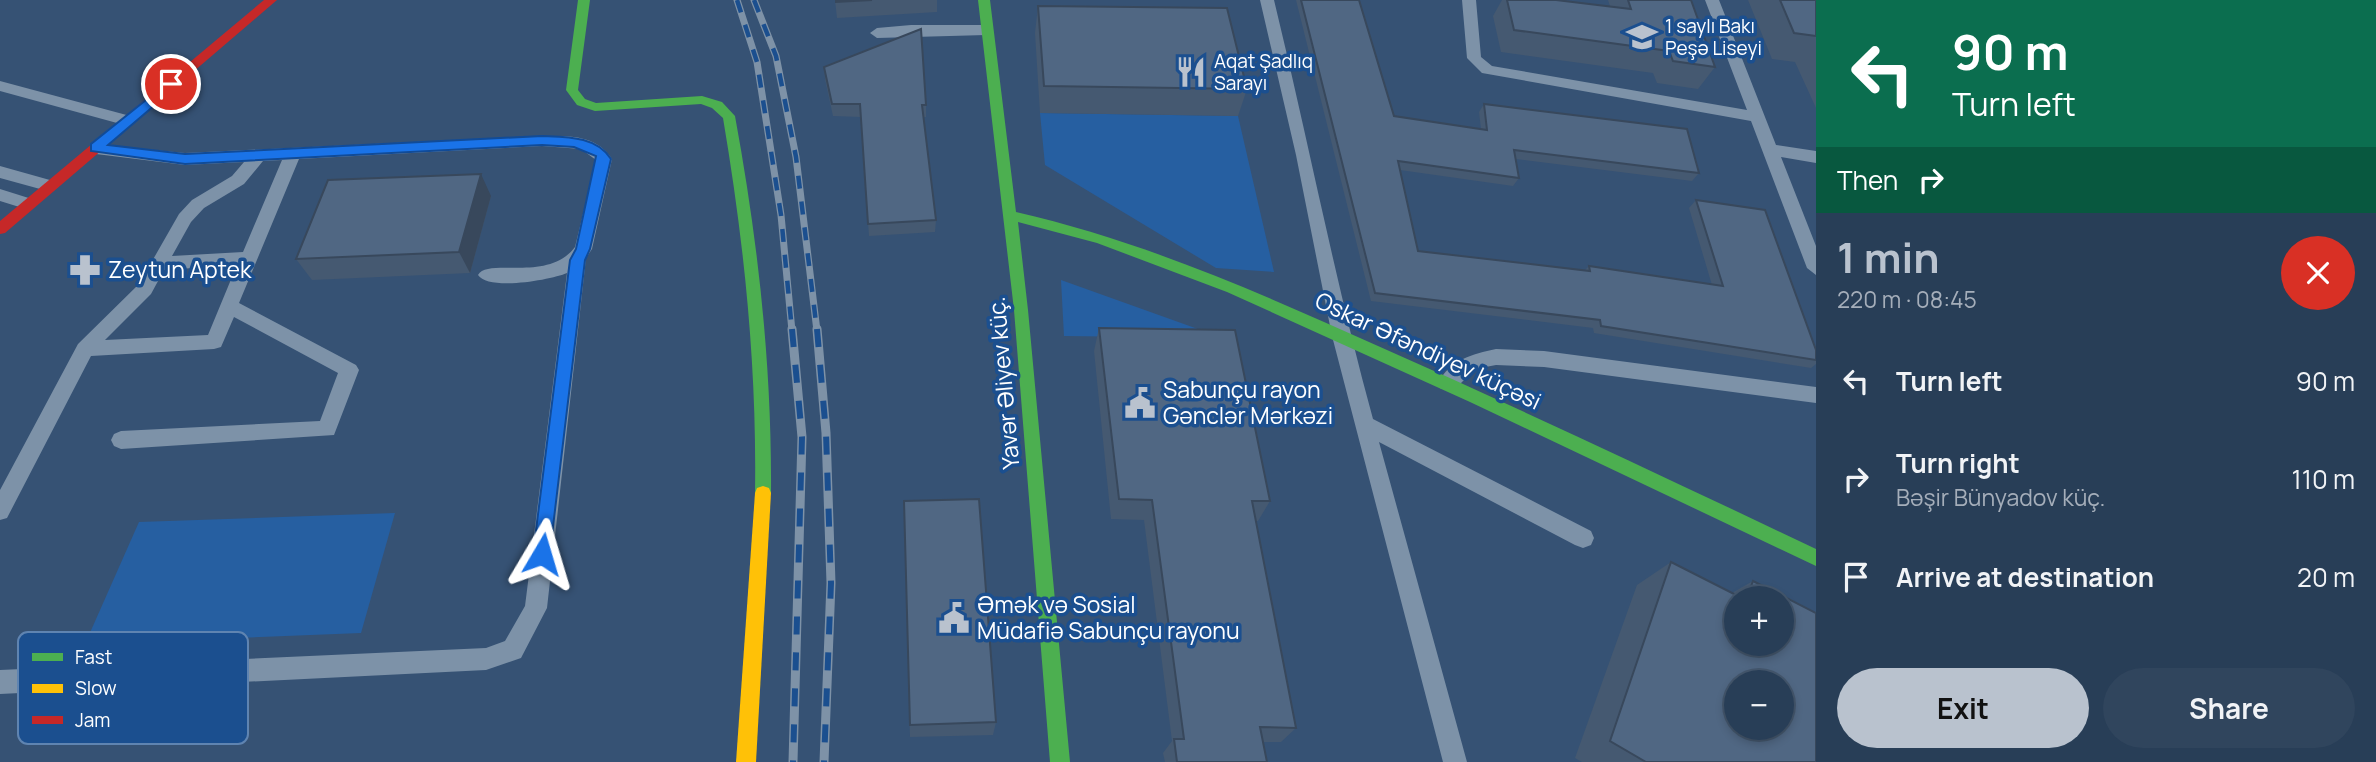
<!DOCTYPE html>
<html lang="en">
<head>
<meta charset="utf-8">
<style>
  :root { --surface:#283e57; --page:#30455d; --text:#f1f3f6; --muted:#a5aeba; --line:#44576d; --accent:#b9c2ce }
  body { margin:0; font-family:Manrope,sans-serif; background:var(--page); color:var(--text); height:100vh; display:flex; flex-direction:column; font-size:26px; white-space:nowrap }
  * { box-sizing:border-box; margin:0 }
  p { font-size:23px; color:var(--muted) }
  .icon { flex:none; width:38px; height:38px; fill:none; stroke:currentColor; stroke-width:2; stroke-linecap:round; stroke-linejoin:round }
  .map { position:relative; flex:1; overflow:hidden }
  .drawer { display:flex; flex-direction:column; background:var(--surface); width:560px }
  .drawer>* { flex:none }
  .guide { background:#0b6e4f; color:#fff; overflow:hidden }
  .fabs { position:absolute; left:1724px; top:586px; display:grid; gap:14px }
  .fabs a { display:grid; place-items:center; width:70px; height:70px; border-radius:50%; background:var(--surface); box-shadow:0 4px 10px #0003,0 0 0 2px var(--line); font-size:35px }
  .pin { position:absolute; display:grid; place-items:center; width:60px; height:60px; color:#fff; margin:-30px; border:4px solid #fff; border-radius:50%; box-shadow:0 2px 7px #0007 }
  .me { position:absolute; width:77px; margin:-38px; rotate:7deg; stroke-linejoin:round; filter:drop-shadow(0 0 5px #0008) }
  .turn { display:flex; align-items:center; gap:24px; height:147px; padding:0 21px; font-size:32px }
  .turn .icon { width:91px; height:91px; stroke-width:2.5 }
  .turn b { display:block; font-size:49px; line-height:60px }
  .then { display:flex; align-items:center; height:66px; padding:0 21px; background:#0003; gap:14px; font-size:26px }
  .round { display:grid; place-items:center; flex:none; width:74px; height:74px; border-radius:37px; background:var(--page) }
  .overview { display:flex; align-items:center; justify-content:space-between; height:119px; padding:0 21px }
  h1 { font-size:42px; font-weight:700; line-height:52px; color:var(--accent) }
  .action { display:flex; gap:14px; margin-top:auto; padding:14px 21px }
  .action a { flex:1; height:80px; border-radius:42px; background:var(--accent); color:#111; font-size:28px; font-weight:700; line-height:80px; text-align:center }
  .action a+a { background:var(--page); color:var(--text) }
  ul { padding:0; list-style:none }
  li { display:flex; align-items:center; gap:21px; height:98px; padding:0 21px }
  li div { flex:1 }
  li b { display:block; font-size:26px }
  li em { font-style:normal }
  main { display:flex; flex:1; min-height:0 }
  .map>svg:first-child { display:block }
</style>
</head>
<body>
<main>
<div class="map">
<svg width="1816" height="762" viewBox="0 0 1816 762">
  <rect width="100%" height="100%" fill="#365274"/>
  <!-- green -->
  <g fill="#265fa1">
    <path d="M1040 113 1238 116 1274 272 1216 268 1045 165Z"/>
    <path d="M1061 280 1223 338 1064 336Z"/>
    <path d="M395 513 361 633 85 644 139 522Z"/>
  </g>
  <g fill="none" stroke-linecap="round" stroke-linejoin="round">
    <!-- lane -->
    <g fill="#7d92a8" fill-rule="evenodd">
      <path d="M1260 0H1274C1308 139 1335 281 1373 419L1591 531 1594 538 1591 545 1583 548 1575 545 1379 442 1467 762H1443L1332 336 1296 155Z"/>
      <path d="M1462 0H1476L1481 57 1492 66 1747 110 1705 0H1719L1776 145 1816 151V163L1781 157 1816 246V275L1807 268 1751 121 1482 73 1467 58Z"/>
      <path d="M911 25H986L993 30 986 35 877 38 870 33 877 28Z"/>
      <path d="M0 81 134 117 136 121 128 126 0 91Z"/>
      <path d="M542 136C568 136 596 134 612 159L592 249 586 258 547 608 521 658 486 670 0 694V670L486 648 505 641 525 606 567 273C551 280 488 291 478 275 488 257 548 283 575 247L596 160 581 149 542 146 299 159 239 303 356 365 359 370 334 435 121 449 114 446 111 440 114 434 121 431 320 421 338 373 234 317 221 347 214 349 91 356 7 518 0 520V490L78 344 139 284 179 214 192 200 232 176 244 162 185 165 96 154 90 152V144L185 153ZM282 160 243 252 172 256 191 222 204 208 244 184 263 161ZM237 265 208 335 105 340 151 294 164 270Z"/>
      <path d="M0 166 57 182 59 186 51 192 0 178Z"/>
      <path d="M0 189 35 200 37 204 29 210 0 201Z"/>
      <path d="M1496 349 1544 351 1816 387V403L1544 367 1496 365 1475 369 1455 389H1441L1438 383C1450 360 1472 354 1496 349Z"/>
    </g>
    <!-- fast -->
    <g fill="#4caf50" fill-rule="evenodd">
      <path d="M578 0H590L578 90 585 99 596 103 702 96 722 102 735 116C758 241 772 366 771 493L769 498 763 500 757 498 755 493C757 366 744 242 723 118L712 108 701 104 595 111 577 105 566 90Z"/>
      <path d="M978 0H990L1016 212C1143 241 1260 293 1378 346 1525 411 1671 480 1816 549V566L1470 402 1227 292 1097 243 1018 222 1028 310 1070 762H1050L1014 310Z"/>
    </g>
    <!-- slow -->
    <path fill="#ffc107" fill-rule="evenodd" d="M763 486 769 488 771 493 756 762H736L755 493 757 488Z"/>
    <!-- jam -->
    <path fill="#c62828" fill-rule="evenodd" d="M264 0H277L5 233 0 234V221Z"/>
    <defs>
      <g id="rail-far1">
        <path d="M737 0 757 62 781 215 792 331"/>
        <path d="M754 0 776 56 796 157 817 331"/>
      </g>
      <g id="rail">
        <path d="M792 329 802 437 793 762"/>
        <path d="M817 329 826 433 831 583 824 762"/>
      </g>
    </defs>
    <!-- rail-far1 casing -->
    <use href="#rail-far1" stroke="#7e92a7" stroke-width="7"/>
    <!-- rail casing -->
    <use href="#rail" stroke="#7e92a7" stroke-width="9"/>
    <!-- rail-far1 -->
    <use href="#rail-far1" stroke="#1b4f8f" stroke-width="4.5" stroke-dasharray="13" stroke-linecap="butt"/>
    <!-- rail -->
    <use href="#rail" stroke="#1b4f8f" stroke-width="6" stroke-dasharray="18" stroke-linecap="butt"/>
  </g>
  <!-- wall -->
  <g fill="#455971" fill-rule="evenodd">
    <path d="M835 0H937V12L837 18Z"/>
    <path d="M1296 0H1359L1394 116 1481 129 1479 112 1484 104 1699 173 1692 181 1516 159 1519 178 1513 186 1400 170 1418 251 1584 271 1589 266 1712 285 1689 208 1696 200 1816 350V364L1811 368 1594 333 1593 328 1371 301Z"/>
    <path d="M1502 0H1556L1610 6 1608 0H1691L1715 67 1698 89 1657 83 1653 73 1501 52 1493 16Z"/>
    <path d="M1748 0H1816V108L1795 62 1772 59Z"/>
    <path d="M1038 6 1247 89 1238 116 1040 113 1035 33Z"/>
    <path d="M824 67 926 105V117H924L936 220 935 232 869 236 861 117 833 116 825 79Z"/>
    <path d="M491 196 470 273 312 280 296 259Z"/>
    <path d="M1099 328 1270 501 1258 521H1256L1296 728 1281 742H1263L1267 762H1165L1163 753 1172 741 1144 520 1111 519 1094 351Z"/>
    <path d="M904 501 996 722 993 735 910 737Z"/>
    <path d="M1671 562 1732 593 1753 581 1816 613V762H1582L1575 758 1637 585ZM1736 598H1782V644H1736ZM1736 682H1782V728H1736Z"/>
  </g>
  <!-- shaded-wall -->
  <path fill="#38485c" d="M481 174 491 196 470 273 459 252Z"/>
  <!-- building -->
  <g fill="#506783" stroke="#38485c" stroke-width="2" fill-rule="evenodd">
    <path d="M836 0H872L836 2Z"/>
    <path d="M1301 0H1359L1394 116 1487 130 1484 104 1687 129 1699 173 1514 150 1519 178 1398 161 1418 251 1590 271 1589 266 1723 286 1696 200 1765 210 1816 350V360L1601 326 1600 320 1375 293Z"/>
    <path d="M1507 0H1556L1631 9 1628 0H1691L1715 67 1673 61 1669 51 1514 30Z"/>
    <path d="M1780 0H1816V36L1794 33Z"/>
    <path d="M1038 6 1227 8 1247 89 1044 86Z"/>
    <path d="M921 29 926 105H922L936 220 868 224 860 104H832L824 67Z"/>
    <path d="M481 174 459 252 296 259 328 180Z"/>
    <path d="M1099 328 1235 330 1270 501H1252L1296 728 1260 727 1267 762H1177L1174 739H1184L1152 500 1119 499Z"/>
    <path d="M979 499 996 722 910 725 904 501Z"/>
    <path d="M1671 562 1742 598H1736V644H1782V598H1747L1753 581 1816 613V762H1646L1610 741ZM1736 682H1782V728H1736Z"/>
  </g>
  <!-- route -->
  <path fill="#1a73e8" stroke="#114b97" stroke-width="2" d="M171 80 178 84 176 87 108 145 185 154 542 136C566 137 597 136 611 159L590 249 585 260 549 560H536L533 554 570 260 576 249 596 156 574 147 542 145 185 164 91 151V144Z"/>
  <!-- icons -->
  <defs>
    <symbol id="university-bare" viewBox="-9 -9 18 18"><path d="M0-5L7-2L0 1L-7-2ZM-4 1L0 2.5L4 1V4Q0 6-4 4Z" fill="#b9c2ce" stroke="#1b4f8f" stroke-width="2.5" paint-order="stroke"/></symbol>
    <symbol id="restaurant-bare" viewBox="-9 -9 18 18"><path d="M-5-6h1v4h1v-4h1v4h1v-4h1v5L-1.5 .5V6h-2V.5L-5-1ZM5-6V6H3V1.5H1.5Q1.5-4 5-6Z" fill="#b9c2ce" stroke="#1b4f8f" stroke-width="2.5" paint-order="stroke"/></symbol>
    <symbol id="pharmacy-bare" viewBox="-9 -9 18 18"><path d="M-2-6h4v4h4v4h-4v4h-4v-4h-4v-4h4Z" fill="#b9c2ce" stroke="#1b4f8f" stroke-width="2.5" paint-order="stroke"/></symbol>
    <symbol id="civic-bare" viewBox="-9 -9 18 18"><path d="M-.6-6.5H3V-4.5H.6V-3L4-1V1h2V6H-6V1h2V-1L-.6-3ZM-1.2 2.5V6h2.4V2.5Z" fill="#b9c2ce" stroke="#1b4f8f" stroke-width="2.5" paint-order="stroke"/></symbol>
  </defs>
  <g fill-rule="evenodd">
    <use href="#university-bare" x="1620" y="15" width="44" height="44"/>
    <use href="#restaurant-bare" x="1169" y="50" width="44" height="44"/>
    <use href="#pharmacy-bare" x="63" y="248" width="44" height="44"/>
    <use href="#civic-bare" x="1118" y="381" width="44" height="44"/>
    <use href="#civic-bare" x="932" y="596" width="44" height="44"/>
  </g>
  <g text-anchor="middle" stroke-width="7" stroke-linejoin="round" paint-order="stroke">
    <!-- far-poi labels -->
    <g font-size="19" fill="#fff" stroke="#1b4f8f" text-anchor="start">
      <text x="1665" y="33">1 saylı Bakı<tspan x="1665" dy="22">Peşə Liseyi</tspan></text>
      <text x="1214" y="68">Aqat Şadlıq<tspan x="1214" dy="22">Sarayı</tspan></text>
    </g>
    <!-- poi labels -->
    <g font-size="23" fill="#fff" stroke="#1b4f8f" text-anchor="start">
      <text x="108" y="278">Zeytun Aptek</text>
      <text x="1163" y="398">Sabunçu rayon<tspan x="1163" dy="26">Gənclər Mərkəzi</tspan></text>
      <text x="977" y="613">Əmək və Sosial<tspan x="977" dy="26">Müdafiə Sabunçu rayonu</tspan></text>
    </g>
    <!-- street labels -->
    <g font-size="23" fill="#fff" stroke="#1b4f8f">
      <text transform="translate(1428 351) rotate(25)" y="8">Oskar Əfəndiyev küçəsi</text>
      <text transform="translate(1004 383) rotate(-95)" y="8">Yavər Əliyev küç.</text>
    </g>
  </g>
  <!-- legend -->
  <rect x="18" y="632" width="230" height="112" rx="10" fill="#1b4f8f" stroke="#5f84b1" stroke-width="2"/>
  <rect x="32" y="653" width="31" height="8" fill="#4caf50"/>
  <rect x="32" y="684" width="31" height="9" fill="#ffc107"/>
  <rect x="32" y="716" width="31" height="8" fill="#c62828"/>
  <g font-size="19" fill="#fff">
    <text x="75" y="664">Fast</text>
    <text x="75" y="695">Slow</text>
    <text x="75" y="727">Jam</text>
  </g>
</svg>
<div class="fabs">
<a>+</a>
<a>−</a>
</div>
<div class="pin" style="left:171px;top:84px;background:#d93025"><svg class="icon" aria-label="arrive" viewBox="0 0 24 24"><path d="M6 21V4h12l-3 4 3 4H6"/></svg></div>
<svg class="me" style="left:542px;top:554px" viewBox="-20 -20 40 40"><path d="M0-17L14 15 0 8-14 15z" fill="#1a73e8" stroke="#fff" stroke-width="4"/></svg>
</div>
<section class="drawer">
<div class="guide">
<div class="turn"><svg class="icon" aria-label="left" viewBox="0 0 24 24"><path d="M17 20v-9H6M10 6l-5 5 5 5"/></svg><div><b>90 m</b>Turn left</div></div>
<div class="then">Then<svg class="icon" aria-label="right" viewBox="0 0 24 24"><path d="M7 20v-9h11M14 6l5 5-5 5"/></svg></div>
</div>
<div class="overview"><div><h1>1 min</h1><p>220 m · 08:45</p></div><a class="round" style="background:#d93025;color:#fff"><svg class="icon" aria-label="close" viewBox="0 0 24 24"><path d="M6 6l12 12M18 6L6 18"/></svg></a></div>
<ul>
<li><svg class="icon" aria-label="left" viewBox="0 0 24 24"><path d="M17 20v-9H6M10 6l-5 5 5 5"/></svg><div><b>Turn left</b></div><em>90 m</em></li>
<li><svg class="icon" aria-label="right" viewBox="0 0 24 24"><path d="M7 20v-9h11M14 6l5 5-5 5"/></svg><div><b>Turn right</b><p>Bəşir Bünyadov küç.</p></div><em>110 m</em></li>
<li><svg class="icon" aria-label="arrive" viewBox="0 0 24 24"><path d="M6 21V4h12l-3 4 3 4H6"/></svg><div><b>Arrive at destination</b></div><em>20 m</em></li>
</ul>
<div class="action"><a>Exit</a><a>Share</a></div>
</section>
</main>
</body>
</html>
